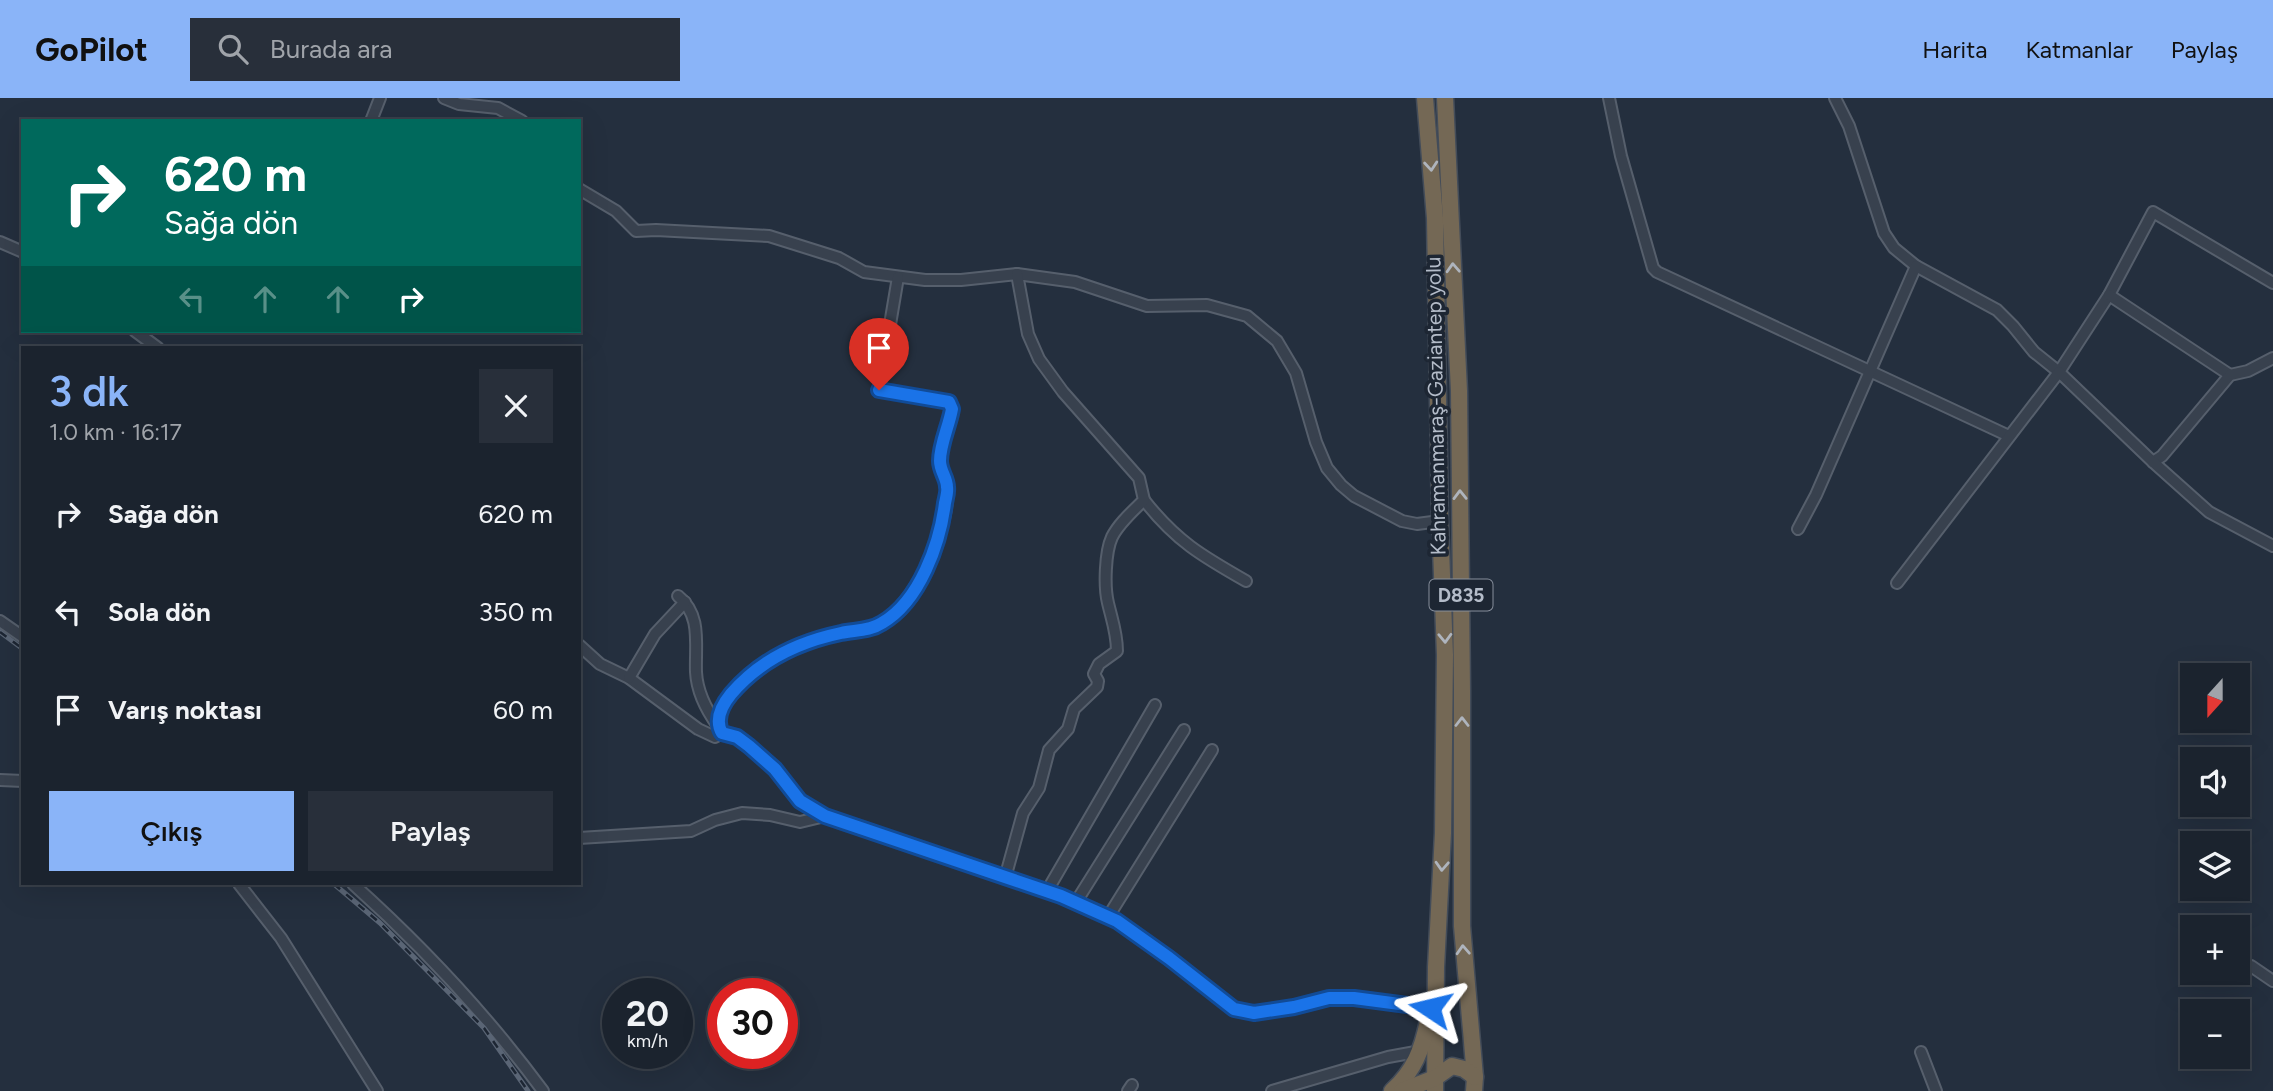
<!DOCTYPE html>
<html lang="tr">
<head>
<meta charset="utf-8">
<style>
  :root { --surface:#1b232e; --page:#282f3a; --text:#f1f3f6; --muted:#a0a4aa; --line:#39404a; --accent:#8ab4f8 }
  body { margin:0; font-family:Figtree,sans-serif; background:var(--page); color:var(--text); height:100vh; display:flex; flex-direction:column; font-size:26px; white-space:nowrap }
  * { box-sizing:border-box; margin:0 }
  p { font-size:23px; color:var(--muted) }
  .icon { flex:none; width:38px; height:38px; fill:none; stroke:currentColor; stroke-width:2; stroke-linecap:round; stroke-linejoin:round }
  .map { position:relative; flex:1; overflow:hidden }
  .sheet { position:absolute; left:21px; top:248px; width:560px; height:539px; display:flex; flex-direction:column; background:var(--surface); border-radius:0px; box-shadow:0 7px 28px #0002,0 0 0 2px var(--line) }
  .sheet>* { flex:none }
  .top-card { position:absolute; left:21px; top:21px; width:560px; height:214px; border-radius:0px; box-shadow:0 7px 28px #0002,0 0 0 2px var(--line); background:#00695c; color:#fff; overflow:hidden }
  .needle { width:46px; rotate:201deg }
  .fabs { position:absolute; left:2180px; top:565px; display:grid; gap:14px }
  .fabs a { display:grid; place-items:center; width:70px; height:70px; border-radius:0px; background:var(--surface); box-shadow:0 7px 28px #0002,0 0 0 2px var(--line); font-size:35px }
  .speed { position:absolute; left:602px; top:880px; display:flex; gap:14px; font-size:35px; font-weight:700; text-align:center }
  .speed>* { display:grid; place-content:center; width:91px; height:91px; border-radius:50%; background:var(--surface); box-shadow:0 7px 28px #0002,0 0 0 2px var(--line); line-height:1 }
  .speed small { font-size:18px; font-weight:400 }
  .speed .limit { border:10px solid #d22; background:#fff; color:#111 }
  .pin { position:absolute; display:grid; place-items:center; width:60px; height:60px; color:#fff; margin:-72px -30px; border-radius:50% 50% 50% 0; rotate:-45deg; box-shadow:0 0 7px #0007 }
  .pin .icon { rotate:45deg }
  .me { position:absolute; width:77px; margin:-38px; rotate:280deg; stroke-linejoin:round; filter:drop-shadow(0 0 5px #0008) }
  .turn { display:flex; align-items:center; gap:24px; height:147px; padding:0 28px; font-size:32px }
  .turn .icon { width:91px; height:91px; stroke-width:2.5 }
  .turn b { display:block; font-size:49px; line-height:60px }
  .lanes { display:flex; align-items:center; height:66px; padding:0 28px; background:#0003; justify-content:center; gap:35px; direction:ltr }
  .lanes .off { opacity:.35 }
  .round { display:grid; place-items:center; flex:none; width:74px; height:74px; border-radius:0px; background:var(--page) }
  .overview { display:flex; align-items:center; justify-content:space-between; height:119px; padding:0 28px }
  h1 { font-size:42px; font-weight:600; line-height:52px; color:var(--accent) }
  .primary-button { display:flex; gap:14px; margin-top:auto; padding:14px 28px }
  .primary-button a { flex:1; height:80px; border-radius:0px; background:var(--accent); color:#111; font-size:28px; font-weight:600; line-height:80px; text-align:center }
  .primary-button a+a { background:var(--page); color:var(--text) }
  ul { padding:0; list-style:none }
  li { display:flex; align-items:center; gap:21px; height:98px; padding:0 28px }
  li div { flex:1 }
  li b { display:block; font-size:26px }
  li em { font-style:normal }
  header { display:flex; align-items:center; gap:42px; box-sizing:border-box; height:98px; padding:0 35px; background:var(--accent); color:#111 }
  header strong { font-size:33px }
  nav { display:flex; gap:38px; margin-inline-start:auto; font-size:24px }
  .search { width:490px; height:63px; background:var(--page); display:flex; align-items:center; gap:18px; box-sizing:border-box; padding:0 24px; border-radius:0px; color:var(--muted); font-size:26px }
  .map>svg:first-child { display:block }
</style>
</head>
<body>
<header>
<strong>GoPilot</strong>
<div class="search"><svg class="icon" aria-label="search" viewBox="0 0 24 24"><circle cx="10" cy="10" r="6"/><path d="M15 15l6 6"/></svg>Burada ara</div>
<nav><a>Harita</a><a>Katmanlar</a><a>Paylaş</a></nav>
</header>
<div class="map">
<svg width="2273" height="993" viewBox="0 0 2273 993">
  <rect width="100%" height="100%" fill="#242f3e"/>
  <g fill="none" stroke-linecap="round" stroke-linejoin="round">
    <defs>
      <g id="minor">
        <path d="M444 0 459 6 498 10 522 23"/>
        <path d="M1609 0 1621 58 1653 170 1657 174 2009 338"/>
        <path d="M1835 0 1849 28 1884 135 1894 150 1916 168 1997 212 2013 228 2034 254 2059 274 2109 197 2153 114 2273 185"/>
        <path d="M371 23 380 0"/>
        <path d="M579 91 616 113 636 133 656 132 769 138 839 160 864 174 925 182H961L1017 176 1075 184 1147 208 1207 207 1247 218 1277 243 1296 275 1316 344 1327 370 1341 387 1354 398 1402 423 1417 426 1440 423"/>
        <path d="M0 144 23 154"/>
        <path d="M2109 197 2230 277"/>
        <path d="M135 233 158 250"/>
        <path d="M2153 364 2162 358 2230 277 2248 273 2273 260"/>
        <path d="M1144 402C1176 443 1202 458 1246 483"/>
        <path d="M1798 431 1816 397 1916 168"/>
        <path d="M1897 485 2059 274 2153 364 2209 414 2273 448"/>
        <path d="M678 498C702 517 695 546 696 574 697 593 707 613 718 628"/>
        <path d="M0 523 23 539"/>
        <path d="M579 547 600 566 629 580 698 631 715 639 722 635 737 639 749 648 775 671 800 703 825 718 1061 798 1117 823 1169 860 1234 911 1254 915 1295 909 1329 900H1354L1430 910"/>
        <path d="M629 580 655 536 685 504"/>
        <path d="M722 635C715 621 722 607 732 596 760 562 798 544 841 535 855 532 870 533 882 525 916 505 951 427 947 389 947 380 940 373 940 363 940 346 949 328 952 311L949 304 879 292 898 179"/>
        <path d="M0 682 23 683"/>
        <path d="M579 740 691 733 715 722 742 715 770 717 800 724 825 718"/>
        <path d="M1005 780 1023 715 1039 690 1049 652 1068 631 1074 611 1097 589 1098 583 1094 576 1099 566 1117 553C1117 535 1112 522 1108 505 1104 489 1105 454 1112 439 1119 425 1133 413 1144 402L1139 380 1063 294 1039 261 1028 236 1017 176"/>
        <path d="M239 786 281 840 377 993"/>
        <path d="M353 786C423 849 487 917 543 993"/>
        <path d="M1047 793 1155 607"/>
        <path d="M1076 804 1184 632"/>
        <path d="M1108 819 1212 652"/>
        <path d="M2251 868 2273 883"/>
        <path d="M1921 954 1936 993"/>
        <path d="M1128 993 1132 987"/>
        <path d="M1272 993 1388 959 1421 953"/>
      </g>
      <g id="highway">
        <path d="M1425 0 1435 120 1440 423 1445 557 1443 735 1436 869 1435 993"/>
        <path d="M1445 0 1459 293 1462 592V828L1475 979 1474 993"/>
        <path d="M1392 993C1414 973 1422 952 1428 923"/>
        <path d="M1402 993 1435 980 1452 968 1464 971 1475 979"/>
      </g>
    </defs>
    <!-- minor casing -->
    <use href="#minor" stroke="#565f6c" stroke-width="14"/>
    <!-- highway casing -->
    <use href="#highway" stroke="#434c59" stroke-width="19"/>
    <!-- minor -->
    <use href="#minor" stroke="#38414e" stroke-width="10"/>
    <!-- highway -->
    <use href="#highway" stroke="#746855" stroke-width="16"/>
    <defs>
      <g id="rail">
        <path d="M0 534 23 551"/>
        <path d="M334 786 380 825 484 930 528 993"/>
      </g>
    </defs>
    <!-- rail casing -->
    <use href="#rail" stroke="#5a6575" stroke-width="5"/>
    <!-- rail -->
    <use href="#rail" stroke="#1d2633" stroke-width="2.5" stroke-dasharray="8" stroke-linecap="butt"/>
  </g>
  <!-- one-way arrows -->
  <defs><path id="oneway-chevron" d="M-2-3.5L2.5 0L-2 3.5" fill="none" stroke-width="1.6" stroke-linecap="round" stroke-linejoin="round" transform="scale(1.75)"/></defs>
  <g stroke="#aeb4bd">
    <use href="#oneway-chevron" transform="translate(1431 68) rotate(85)"/>
    <use href="#oneway-chevron" transform="translate(1453 170) rotate(-93)"/>
    <use href="#oneway-chevron" transform="translate(1460 397) rotate(-91)"/>
    <use href="#oneway-chevron" transform="translate(1445 540) rotate(88)"/>
    <use href="#oneway-chevron" transform="translate(1462 624) rotate(-90)"/>
    <use href="#oneway-chevron" transform="translate(1442 768) rotate(93)"/>
    <use href="#oneway-chevron" transform="translate(1463 852) rotate(-93)"/>
  </g>
  <g fill="none" stroke-linecap="round" stroke-linejoin="round">
    <defs>
      <path id="route" d="M879 292 949 304 952 311C949 328 940 346 940 363 940 373 947 380 947 389 948 393 946 400 945 405 940 445 920 503 882 525 870 533 855 532 841 535 798 544 760 562 731 596 722 607 714 621 722 635L737 639 749 648 775 671 800 703 825 718 1061 798 1117 823 1169 860 1234 911 1254 915 1294 909 1329 900H1354L1430 910"/>
    </defs>
    <!-- route casing -->
    <use href="#route" stroke="#114b97" stroke-width="18"/>
    <!-- route -->
    <use href="#route" stroke="#1a73e8" stroke-width="12"/>
  </g>
  <g text-anchor="middle" stroke-width="7" stroke-linejoin="round" paint-order="stroke">
    <!-- shield labels -->
    <rect fill="#1d2633" stroke="#878f9c" stroke-width="2" x="1429.5" y="481.5" width="63" height="31" rx="5"/>
    <g font-size="19" font-weight="bold" fill="#b4bcc9">
      <text x="1461" y="504">D835</text>
    </g>
    <!-- street labels -->
    <g font-size="21" fill="#b4bcc9" stroke="#1d2633">
      <text transform="translate(1436 308) rotate(-91)" y="7">Kahramanmaraş-Gaziantep yolu</text>
    </g>
  </g>
</svg>
<div class="fabs">
<a><svg class="needle" viewBox="-14 -14 28 28"><path d="M0-13l5 13h-10z" fill="#e53935"/><path d="M0 13l5-13h-10z" fill="#a0a4aa"/></svg></a>
<a><svg class="icon" aria-label="sound" viewBox="0 0 24 24"><path d="M4 9h4l5-4v14l-5-4H4zM17 9q2 3 0 6"/></svg></a>
<a><svg class="icon" aria-label="layers" viewBox="0 0 24 24"><path d="M12 4l9 5-9 5-9-5zM3 14l9 5 9-5"/></svg></a>
<a>+</a>
<a>−</a>
</div>
<div class="speed"><div>20<small>km/h</small></div><div class="limit">30</div></div>
<div class="pin" style="left:879px;top:292px;background:#d93025"><svg class="icon" aria-label="arrive" viewBox="0 0 24 24"><path d="M6 21V4h12l-3 4 3 4H6"/></svg></div>
<svg class="me" style="left:1430px;top:910px" viewBox="-20 -20 40 40"><path d="M0-17L14 15 0 8-14 15z" fill="#1a73e8" stroke="#fff" stroke-width="4"/></svg>
<div class="top-card">
<div class="turn"><svg class="icon" aria-label="right" viewBox="0 0 24 24"><path d="M7 20v-9h11M14 6l5 5-5 5"/></svg><div><b>620 m</b>Sağa dön</div></div>
<div class="lanes"><svg class="icon off" aria-label="left" viewBox="0 0 24 24"><path d="M17 20v-9H6M10 6l-5 5 5 5"/></svg><svg class="icon off" aria-label="ahead" viewBox="0 0 24 24"><path d="M12 20V5M6 11l6-6 6 6"/></svg><svg class="icon off" aria-label="ahead" viewBox="0 0 24 24"><path d="M12 20V5M6 11l6-6 6 6"/></svg><svg class="icon" aria-label="right" viewBox="0 0 24 24"><path d="M7 20v-9h11M14 6l5 5-5 5"/></svg></div>
</div>
<section class="sheet">
<div class="overview"><div><h1>3 dk</h1><p>1.0 km · 16:17</p></div><a class="round"><svg class="icon" aria-label="close" viewBox="0 0 24 24"><path d="M6 6l12 12M18 6L6 18"/></svg></a></div>
<ul>
<li><svg class="icon" aria-label="right" viewBox="0 0 24 24"><path d="M7 20v-9h11M14 6l5 5-5 5"/></svg><div><b>Sağa dön</b></div><em>620 m</em></li>
<li><svg class="icon" aria-label="left" viewBox="0 0 24 24"><path d="M17 20v-9H6M10 6l-5 5 5 5"/></svg><div><b>Sola dön</b></div><em>350 m</em></li>
<li><svg class="icon" aria-label="arrive" viewBox="0 0 24 24"><path d="M6 21V4h12l-3 4 3 4H6"/></svg><div><b>Varış noktası</b></div><em>60 m</em></li>
</ul>
<div class="primary-button"><a>Çıkış</a><a>Paylaş</a></div>
</section>
</div>
</body>
</html>
